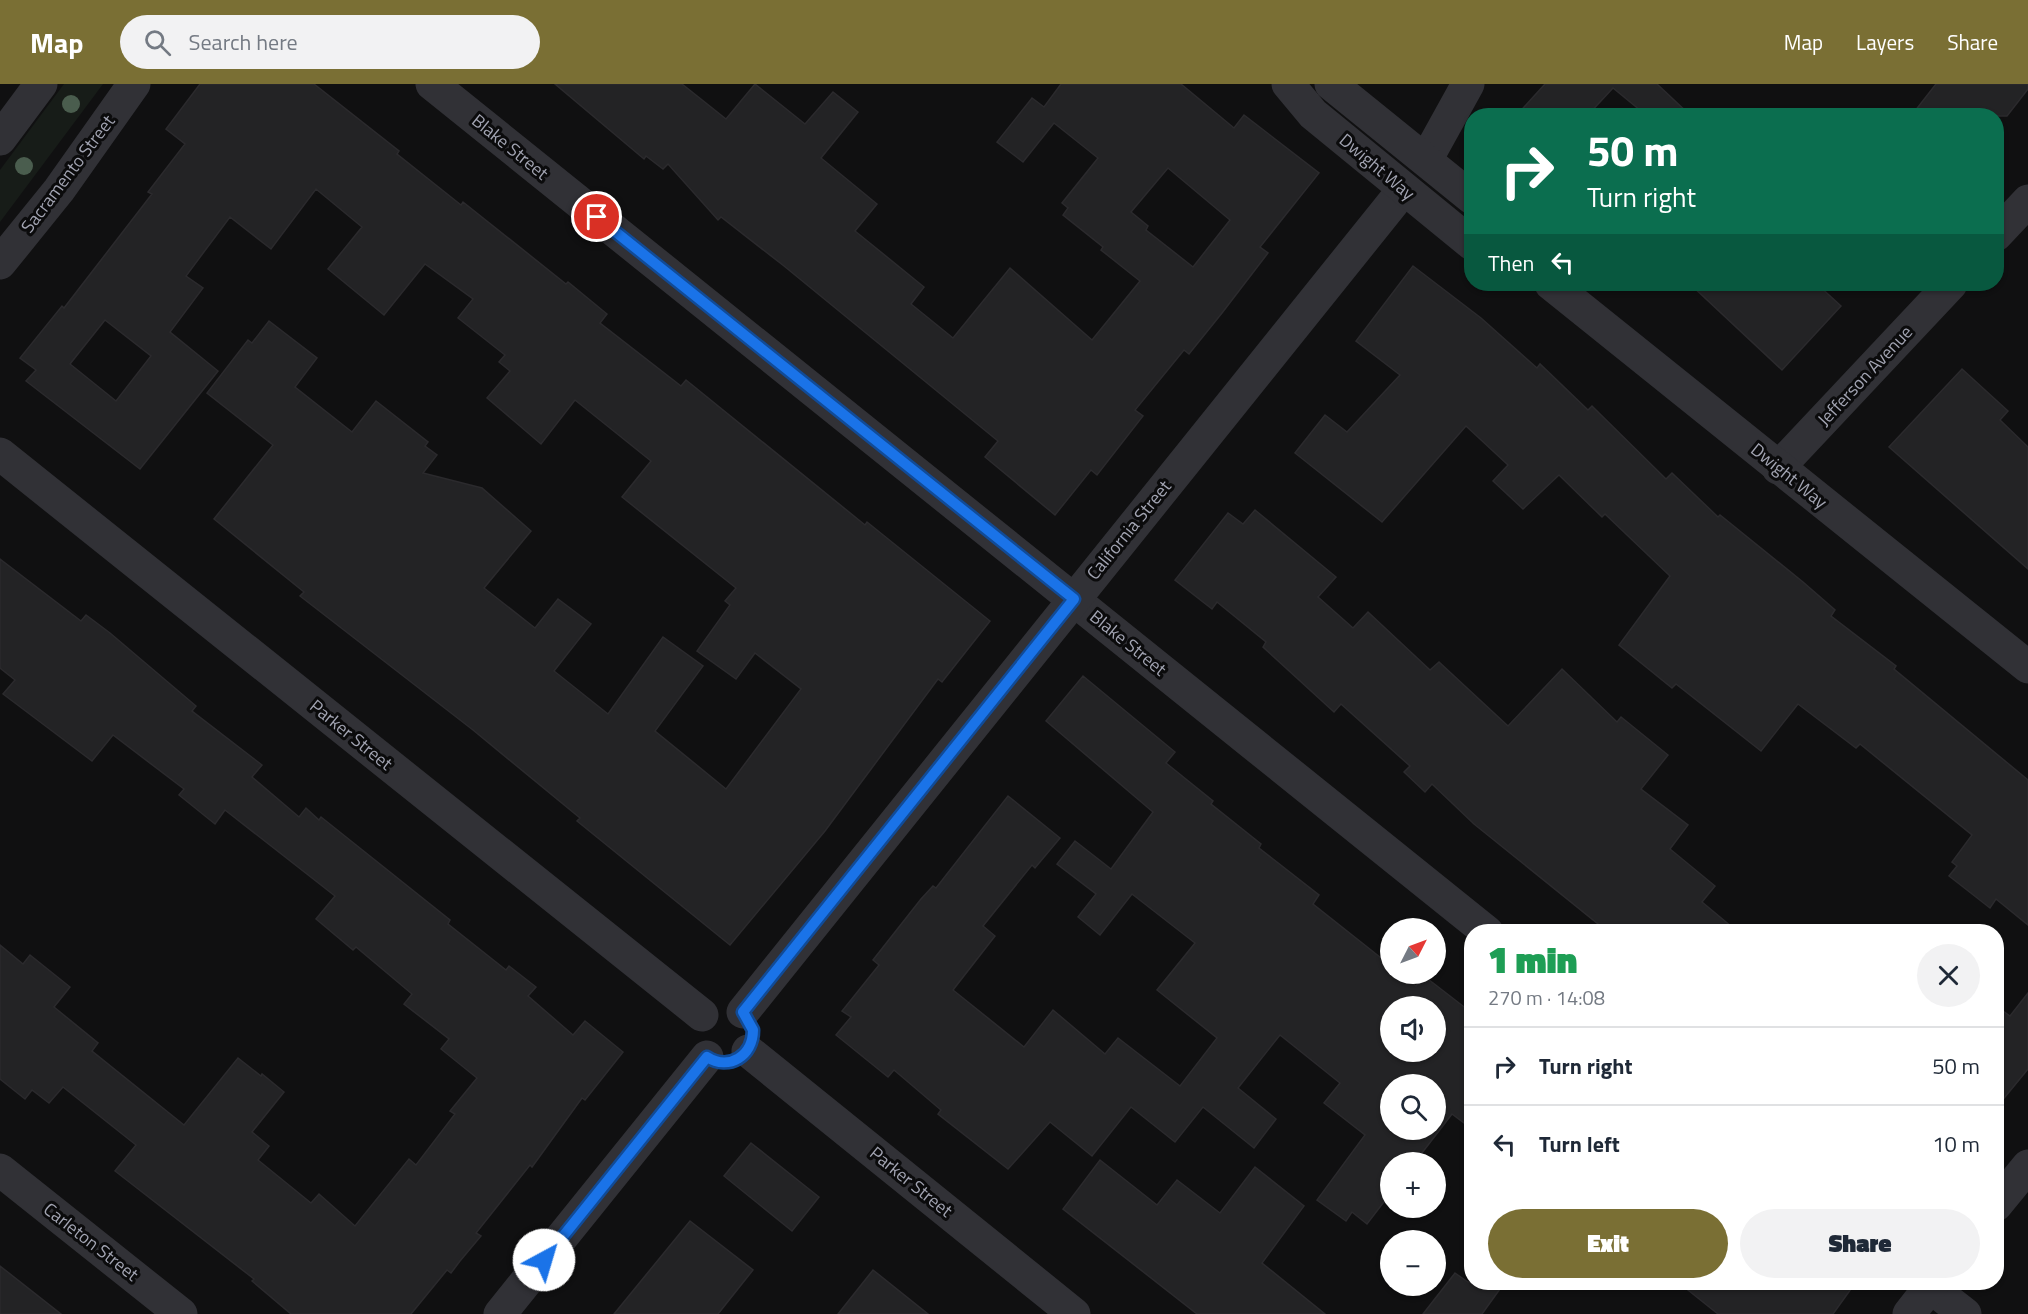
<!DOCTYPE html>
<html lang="en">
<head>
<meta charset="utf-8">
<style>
  :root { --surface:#fff; --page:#f2f2f3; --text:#1f2937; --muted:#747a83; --line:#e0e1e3; --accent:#7a6f34 }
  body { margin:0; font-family:"Titillium Web",sans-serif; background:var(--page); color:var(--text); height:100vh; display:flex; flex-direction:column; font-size:22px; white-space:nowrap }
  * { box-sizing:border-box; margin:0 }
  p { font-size:20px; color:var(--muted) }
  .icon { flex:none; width:33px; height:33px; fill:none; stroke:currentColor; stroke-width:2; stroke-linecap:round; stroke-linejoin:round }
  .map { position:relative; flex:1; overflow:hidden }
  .details { position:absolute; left:1464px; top:840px; width:540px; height:366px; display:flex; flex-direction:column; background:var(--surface); border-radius:24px; box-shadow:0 2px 4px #0004 }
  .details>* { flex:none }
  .hud { position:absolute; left:1464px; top:24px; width:540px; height:183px; border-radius:24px; box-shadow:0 2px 4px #0004; background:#0b6e4f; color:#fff; overflow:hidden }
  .needle { width:39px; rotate:48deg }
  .tools { position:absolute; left:1380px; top:834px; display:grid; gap:12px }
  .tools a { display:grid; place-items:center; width:66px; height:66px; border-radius:50%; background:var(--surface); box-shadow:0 2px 4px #0004; font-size:30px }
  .pin { position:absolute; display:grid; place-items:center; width:51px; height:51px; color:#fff; margin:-26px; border:3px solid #fff; border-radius:50%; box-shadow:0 2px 6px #0007 }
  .me { position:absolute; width:66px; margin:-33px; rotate:39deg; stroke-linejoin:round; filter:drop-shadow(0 0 4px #0008) }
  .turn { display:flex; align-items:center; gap:21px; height:126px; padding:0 24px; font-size:27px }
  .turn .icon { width:78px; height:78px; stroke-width:2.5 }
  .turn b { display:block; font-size:42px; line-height:51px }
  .then { display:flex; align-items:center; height:57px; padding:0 24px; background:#0003; gap:12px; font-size:22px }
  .round { display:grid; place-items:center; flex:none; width:63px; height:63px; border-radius:32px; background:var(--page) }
  .headline { display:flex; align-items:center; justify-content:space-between; height:102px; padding:0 24px }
  h1 { font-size:36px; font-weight:800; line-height:45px; color:#1e9e55 }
  .button { display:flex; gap:12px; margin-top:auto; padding:12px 24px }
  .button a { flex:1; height:69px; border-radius:36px; background:var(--accent); color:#fff; font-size:24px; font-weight:800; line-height:69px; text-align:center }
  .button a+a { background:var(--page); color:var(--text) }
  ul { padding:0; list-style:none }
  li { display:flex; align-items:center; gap:18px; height:78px; padding:0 24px; border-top:2px solid var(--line) }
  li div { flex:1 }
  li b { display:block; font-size:22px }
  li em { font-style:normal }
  header { display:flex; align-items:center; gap:36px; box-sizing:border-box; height:84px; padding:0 30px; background:var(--accent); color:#fff }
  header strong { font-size:28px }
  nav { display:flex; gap:33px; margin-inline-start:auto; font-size:21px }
  .search { width:420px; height:54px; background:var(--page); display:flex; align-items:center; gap:15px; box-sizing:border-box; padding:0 21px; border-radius:33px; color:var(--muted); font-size:22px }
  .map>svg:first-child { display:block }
</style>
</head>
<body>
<header>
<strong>Map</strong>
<div class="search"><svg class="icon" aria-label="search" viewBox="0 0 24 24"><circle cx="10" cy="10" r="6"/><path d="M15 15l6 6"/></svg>Search here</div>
<nav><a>Map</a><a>Layers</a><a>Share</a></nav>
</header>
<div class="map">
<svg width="2028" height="1230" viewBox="0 0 2028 1230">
  <rect width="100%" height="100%" fill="#101011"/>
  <!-- green -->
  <path fill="#171c18" d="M64 0H103L0 138V86Z"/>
  <!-- building -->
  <g fill="#232325" stroke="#2b2a2d" stroke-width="1.5" fill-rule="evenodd">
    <path d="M200 0H314L399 67 397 70 461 121 463 118 566 200 568 198 607 230 600 239 681 302 686 296 865 441 867 438 990 537 942 598 938 595 825 747 730 861 577 737 580 734 473 646 300 512 304 508 214 435 273 361 207 309 248 256 252 259 269 237 317 274 295 303 352 348 376 317 428 358 425 362 437 371 423 389 482 404 531 447 484 504 535 544 558 515 591 540 554 587 608 630 663 553 703 582 655 647 726 705 801 605 755 569 736 595 697 567 730 521 725 517 736 504 622 413 651 377 575 316 541 360 487 314 510 287 499 278 505 271 458 234 473 215 425 180 384 231 328 185 362 143 316 105 271 165 230 133 186 192 203 204 170 248 218 287 140 385 26 297 36 286 20 274 62 222 64 224 152 110 148 108 185 60 166 45ZM105 236 151 272 116 317 70 280Z"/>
    <path d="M555 0H682L726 35 755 0 805 40 833 8 858 28 821 74 877 120 855 147 924 203 911 220 953 254 1010 184 1092 256 1140 197 1101 166 1103 163 1063 131 1068 124 1062 119 1098 74 1054 39 1023 78 997 58 1032 14 1044 23 1061 0H1181L1234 44 1244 31 1319 89 1260 163 1268 169 1222 229 1189 270 1184 266 1135 326 1143 332 1097 391 1091 386 1055 431 985 373 998 357 784 182 721 133 718 136 668 80 663 85 646 72 644 75ZM1168 84 1230 136 1193 183 1146 146 1148 142 1131 128Z"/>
    <path d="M1545 0H1657L1691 32 1646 31 1613 4 1587 32H1516Z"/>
    <path d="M1936 0H2028V5L2007 32H1911Z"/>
    <path d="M1413 182 1481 234 1537 284 1540 280 1588 326 1592 322 1666 395 1672 389 1718 433 1720 431 1803 498 1835 526 1831 532 1896 582 1894 585 2028 696V841L1996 815 1990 824 1949 792 1957 782 1952 778 1972 751 1860 660 1856 664 1798 620 1761 667 1676 600 1672 604 1619 561 1670 492 1605 430 1602 433 1559 391 1523 425 1493 397 1508 381 1466 342 1382 438 1295 369 1325 331 1347 348 1400 291 1356 257Z"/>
    <path d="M1690 200H1817L1841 222 1782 286Z"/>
    <path d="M1962 285 2008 327 2000 336 2028 363V485L1889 363Z"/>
    <path d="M1255 426 1336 493 1318 513 1353 544 1368 528 1430 586 1439 578 1508 642 1562 585 1617 638 1621 633 1668 671 1641 705 1688 741 1670 765 1715 802 1702 818 1738 848H1608L1474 740 1432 700 1425 708 1404 688 1410 682 1341 620 1334 628 1263 563 1266 558 1217 518 1212 525 1175 496 1228 429 1243 440Z"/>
    <path d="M0 475 81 537 86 531 110 549 196 622 192 627 262 681 252 693 299 733 306 724 319 736 321 733 450 836 448 840 506 886 509 882 536 903 528 912 573 951 585 937 623 968 585 1016 582 1014 532 1083 530 1081 476 1149 481 1152 460 1177 451 1189 447 1186 411 1230H291L252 1197 254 1195 115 1087 136 1061 63 1003 49 1019 32 1006 25 1015 0 995V861L23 880 30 871 70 903 54 923 98 959 92 967 184 1041 238 974 261 992 262 990 284 1008 252 1048 269 1062 258 1076 311 1119 319 1110 355 1142 409 1075 416 1081 455 1030 450 1027 477 994 441 965 449 955 404 920 412 910 356 863 353 866 316 835 335 812 225 726 215 740 179 711 184 705 113 651 92 677 3 610 15 596 0 584Z"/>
    <path d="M1083 592 1175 668 1166 679 1213 717 1211 720 1261 760 1259 764 1319 811 1313 820 1390 881V890H1401L1416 902 1424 892 1472 929V1045L1452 1030 1415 1078H1390V1110L1367 1140 1352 1128 1346 1137 1317 1116 1365 1051 1324 1019 1340 999 1280 951 1238 1004 1276 1035 1254 1064 1203 1023 1175 1058 1131 1023 1092 1072 1050 1038 1008 1085 938 1030 941 1026 894 986 888 993 836 951 851 933 842 927 879 881 873 876 921 815 933 802 936 804 1008 712 1060 754 1035 784 1032 781 983 842 995 852 953 906 1024 963 1053 926 1105 970 1118 954 1180 1002 1217 954 1157 906 1195 859 1132 810 1100 851 1078 833 1096 810 1057 780 1075 757 1111 785 1153 728 1046 637ZM1390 922H1436V968H1390ZM1390 1000H1436V1046H1390Z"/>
    <path d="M2028 909V985L1996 1024V922L2010 932Z"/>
    <path d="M751 1059 819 1113 792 1147 724 1092Z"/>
    <path d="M1100 1076 1157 1121 1177 1096 1220 1129 1255 1083 1304 1122 1262 1179 1325 1230H1197L1063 1125Z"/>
    <path d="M690 1137 753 1186 718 1230H614Z"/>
    <path d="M0 1182 61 1230H0Z"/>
    <path d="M873 1186 928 1230H838Z"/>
    <path d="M1455 1189 1468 1198H1505L1482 1230H1423Z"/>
    <path d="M1678 1198H1856L1833 1230H1718Z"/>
  </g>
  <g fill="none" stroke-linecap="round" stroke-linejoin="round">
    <!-- minor -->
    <g stroke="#313136" stroke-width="33">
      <path d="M432 0 1487 848"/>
      <path d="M1426 76 1468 0"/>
      <path d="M1996 151 2028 117"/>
      <path d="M0 370 702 931"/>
      <path d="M1778 384 1951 200"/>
      <path d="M743 928 1404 105"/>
      <path d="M748 967 1074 1230"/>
      <path d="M0 1086 181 1230"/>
      <path d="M1996 1121 2028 1082"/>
      <path d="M1924 1198 1965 1230"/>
      <path d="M500 1230 707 973"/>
      <path d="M1909 1230 1934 1198"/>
    </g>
    <!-- tertiary -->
    <g stroke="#313136" stroke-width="33">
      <path d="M1288 0 1313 30 1472 160"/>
      <path d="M1331 0 1472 114"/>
      <path d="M0 55 41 0"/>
      <path d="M0 179 59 106 134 0"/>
      <path d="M1551 200 2028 583"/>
    </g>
  </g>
  <!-- trees -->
  <g fill="#4a5d4e">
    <circle cx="71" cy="20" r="9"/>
    <circle cx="24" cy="82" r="9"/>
  </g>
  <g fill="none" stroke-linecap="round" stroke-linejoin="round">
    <defs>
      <path id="route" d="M544 1176 707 973C729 987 753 972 753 946L743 928 1074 515 597 133"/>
    </defs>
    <!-- route casing -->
    <use href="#route" stroke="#114b97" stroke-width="15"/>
    <!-- route -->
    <use href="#route" stroke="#1a73e8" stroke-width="10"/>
  </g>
  <g text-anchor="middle" stroke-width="6" stroke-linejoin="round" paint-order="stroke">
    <!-- street labels -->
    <g font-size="18" fill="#a2a4b2" stroke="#0b0b0c">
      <text transform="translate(510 63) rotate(39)" y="6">Blake Street</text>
      <text transform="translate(1377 83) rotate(40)" y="6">Dwight Way</text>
      <text transform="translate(68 90) rotate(-53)" y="6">Sacramento Street</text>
      <text transform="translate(1865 292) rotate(-47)" y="6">Jefferson Avenue</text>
      <text transform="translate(1789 392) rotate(39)" y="6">Dwight Way</text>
      <text transform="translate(1129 446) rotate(-51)" y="6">California Street</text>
      <text transform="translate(1128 559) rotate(39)" y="6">Blake Street</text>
      <text transform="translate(351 651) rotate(39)" y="6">Parker Street</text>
      <text transform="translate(911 1098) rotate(39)" y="6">Parker Street</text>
      <text transform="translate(91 1158) rotate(38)" y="6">Carleton Street</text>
    </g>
  </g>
</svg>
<div class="tools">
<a><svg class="needle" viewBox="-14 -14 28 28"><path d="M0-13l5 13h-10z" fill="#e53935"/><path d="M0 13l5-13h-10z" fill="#747a83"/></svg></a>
<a><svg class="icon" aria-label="sound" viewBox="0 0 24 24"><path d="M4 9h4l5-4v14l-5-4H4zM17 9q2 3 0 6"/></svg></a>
<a><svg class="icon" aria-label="search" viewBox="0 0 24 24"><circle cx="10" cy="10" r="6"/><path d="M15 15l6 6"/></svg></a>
<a>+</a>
<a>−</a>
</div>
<div class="pin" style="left:597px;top:133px;background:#d93025"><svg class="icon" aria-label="arrive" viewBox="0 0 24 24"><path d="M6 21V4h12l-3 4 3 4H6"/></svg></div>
<svg class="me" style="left:544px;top:1176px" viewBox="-20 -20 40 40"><circle r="19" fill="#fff"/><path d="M0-13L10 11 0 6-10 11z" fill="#1a73e8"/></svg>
<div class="hud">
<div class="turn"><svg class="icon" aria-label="right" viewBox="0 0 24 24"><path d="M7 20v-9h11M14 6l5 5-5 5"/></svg><div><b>50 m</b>Turn right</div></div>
<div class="then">Then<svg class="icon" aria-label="left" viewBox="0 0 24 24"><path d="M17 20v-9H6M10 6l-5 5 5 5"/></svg></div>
</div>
<section class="details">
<div class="headline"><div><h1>1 min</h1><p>270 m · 14:08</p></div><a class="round"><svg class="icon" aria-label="close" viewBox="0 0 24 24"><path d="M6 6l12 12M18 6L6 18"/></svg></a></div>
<ul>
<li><svg class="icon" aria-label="right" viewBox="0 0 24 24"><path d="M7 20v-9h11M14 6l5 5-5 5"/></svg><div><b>Turn right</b></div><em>50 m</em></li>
<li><svg class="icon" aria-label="left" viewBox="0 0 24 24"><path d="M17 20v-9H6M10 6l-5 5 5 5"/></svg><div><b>Turn left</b></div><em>10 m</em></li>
</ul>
<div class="button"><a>Exit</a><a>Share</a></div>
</section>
</div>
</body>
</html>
